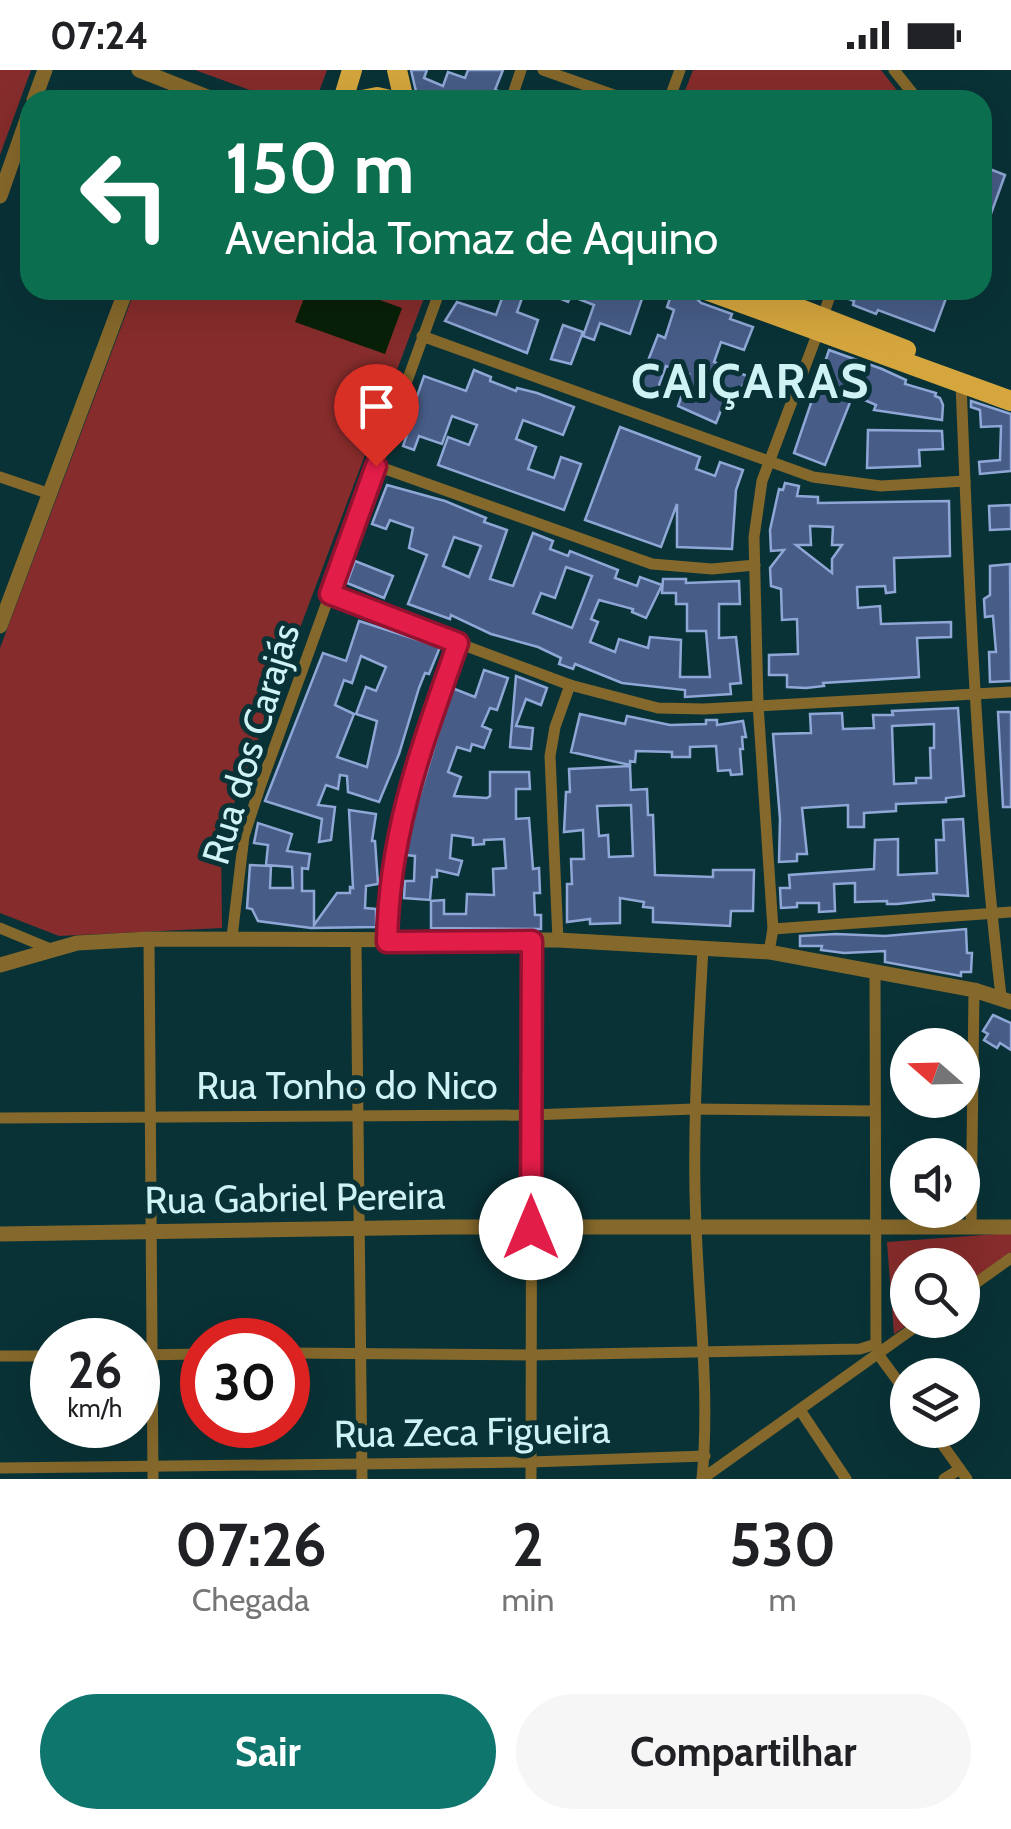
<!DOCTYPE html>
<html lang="pt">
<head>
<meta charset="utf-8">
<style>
  :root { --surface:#fff; --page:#f6f6f6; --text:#202124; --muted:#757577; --accent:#0f766e }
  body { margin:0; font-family:Cabin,sans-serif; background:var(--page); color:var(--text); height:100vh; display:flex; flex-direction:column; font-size:38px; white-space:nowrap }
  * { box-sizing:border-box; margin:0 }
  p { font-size:32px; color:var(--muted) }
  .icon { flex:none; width:55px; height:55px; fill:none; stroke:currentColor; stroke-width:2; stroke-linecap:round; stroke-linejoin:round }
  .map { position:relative; height:1409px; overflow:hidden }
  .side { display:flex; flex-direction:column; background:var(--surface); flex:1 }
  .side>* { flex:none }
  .top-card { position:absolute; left:20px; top:20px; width:972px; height:210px; border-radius:30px; box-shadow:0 10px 40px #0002; background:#0b6e4f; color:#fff; overflow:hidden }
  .needle { width:65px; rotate:290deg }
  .tools { position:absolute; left:890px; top:958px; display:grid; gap:20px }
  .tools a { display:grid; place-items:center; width:90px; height:90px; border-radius:50%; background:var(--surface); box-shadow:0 10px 40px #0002; font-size:50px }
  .speed { position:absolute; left:30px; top:1248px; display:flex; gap:20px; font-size:50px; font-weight:700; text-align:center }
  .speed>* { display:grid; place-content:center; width:130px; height:130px; border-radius:50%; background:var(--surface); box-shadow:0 10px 40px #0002; line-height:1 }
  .speed small { font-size:25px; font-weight:400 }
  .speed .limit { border:15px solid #d22; background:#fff; color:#111 }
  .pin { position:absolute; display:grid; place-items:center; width:85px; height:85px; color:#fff; margin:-102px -42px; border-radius:50% 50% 50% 0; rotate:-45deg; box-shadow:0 0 10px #0007 }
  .pin .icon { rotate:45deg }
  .me { position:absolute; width:110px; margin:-55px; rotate:0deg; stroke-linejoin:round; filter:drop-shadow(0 0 8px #0008) }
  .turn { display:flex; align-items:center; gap:35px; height:210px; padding:0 40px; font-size:45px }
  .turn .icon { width:130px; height:130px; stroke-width:2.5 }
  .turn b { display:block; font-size:70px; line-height:85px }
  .eta { display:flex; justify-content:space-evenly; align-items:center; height:170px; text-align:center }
  .eta b { font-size:60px; font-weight:800; line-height:70px }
  .primary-button { display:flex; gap:20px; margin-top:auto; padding:20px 40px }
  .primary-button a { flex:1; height:115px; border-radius:60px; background:var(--accent); color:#fff; font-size:40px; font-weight:800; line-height:115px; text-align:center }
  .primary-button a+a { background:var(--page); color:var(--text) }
  .status { display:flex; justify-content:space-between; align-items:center; height:70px; padding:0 50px; background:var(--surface); direction:ltr }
  .status svg { height:28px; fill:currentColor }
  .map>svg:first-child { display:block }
</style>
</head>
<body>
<div class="status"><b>07:24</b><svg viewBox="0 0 49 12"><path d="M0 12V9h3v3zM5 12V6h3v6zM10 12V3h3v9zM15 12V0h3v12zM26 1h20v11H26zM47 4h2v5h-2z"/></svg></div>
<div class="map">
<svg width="1011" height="1409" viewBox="0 0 1011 1409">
  <rect width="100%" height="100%" fill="#093236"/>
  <!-- green -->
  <g fill="#862c2c">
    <path d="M0 0H31L0 85Z"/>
    <path d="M195 0H327L316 30H277Z"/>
    <path d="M693 0H881L902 27 898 30 676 29 683 26Z"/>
    <path d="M135 220H427L221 768 222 858 59 866 0 843V578Z"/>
    <path d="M1011 1163V1182L963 1216 962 1195H908V1250H915L894 1264 887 1172Z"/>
  </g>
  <!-- water -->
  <path fill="#082008" d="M307 220H352L402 238 385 284 295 252Z"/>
  <!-- building -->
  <g fill="#475c86" stroke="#8fa7d6" stroke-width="2.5" fill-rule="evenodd">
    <path d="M411 0H427L424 8 443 16 448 2 465 8 468 0H503L495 20 502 22 499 30H418Z"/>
    <path d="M982 96 1005 105 984 163H982Z"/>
    <path d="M505 220H525L517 242 538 250 527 283 445 251 457 232 496 245Z"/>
    <path d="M540 220H645L630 264 600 253 594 270 583 266 594 235 571 226 568 232Z"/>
    <path d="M673 220 694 226 701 233 732 244 730 249 753 257 744 280 721 272 714 292 754 309 750 318 743 315 737 332 726 328 716 353 678 336 689 304 666 296 655 326 637 319 658 265 665 268 674 240 667 237Z"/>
    <path d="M852 220H949L934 261 878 240 876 244 853 235 854 231 849 229Z"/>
    <path d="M563 255 583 262 571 294 551 289Z"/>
    <path d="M829 280 882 299 906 310 905 314 936 323 935 326 940 328 943 335 942 350 874 340 876 335 853 325 825 395 794 383Z"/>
    <path d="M474 300 491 307 490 311 516 321 517 318 537 323 574 337 563 365 523 350 516 369 536 377 528 399 554 408 561 387 581 394 564 440 438 395 448 367 469 375 477 355 452 346 442 374 419 366 414 380 403 376 408 362 405 361 424 306 466 321Z"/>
    <path d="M971 331 1011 344V401L980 404 979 392 1000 390 1001 356 981 357 980 340 971 337Z"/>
    <path d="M620 357 700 387 696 399 715 406 720 392 743 400 736 420 732 479 677 477V434L661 477 585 450Z"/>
    <path d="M868 360 942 361 943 379 919 380 920 396 867 398Z"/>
    <path d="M785 413 799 416 797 426 818 427V433L949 431 950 486 894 488 895 522 886 523 885 516 857 517 858 538 880 536 881 554 951 552V567L917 568 919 607 823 613 824 616 806 618 787 617V605H769V585L798 584 797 549 782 550 781 519 771 516 770 498 784 480 771 481 770 460 779 419 783 420ZM810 456 833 457 832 475H842L832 489V503L796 475H811Z"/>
    <path d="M387 415 445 431 486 448 484 452 507 460 490 509 513 516 533 463 553 471 550 479 568 486 570 481 618 500 615 508 637 516 640 507 662 515 646 548 632 542 633 539 599 530 591 549 598 552 590 572 615 582 619 569 648 578 650 567 681 570 680 607H710L706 561H687V534H676V523H662L663 509H686V513L739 511 740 534H719V568L736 567 741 613 730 614 731 624 685 627V620L622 613 575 594 573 599 559 594 561 588 538 577 491 564 451 545 450 549 408 534 427 485 409 478 413 458 390 450 386 459 372 454ZM454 467 481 476 469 507 443 496ZM566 497 592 506 572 558 533 543 541 523 555 528Z"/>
    <path d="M1011 435V459L990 460 989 436Z"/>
    <path d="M355 491 393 506 384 528 347 513Z"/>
    <path d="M1010 494 1011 611 990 612 989 582H996L993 546 985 547 984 529 990 525V496Z"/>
    <path d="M359 551 440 577 429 604 425 603 419 618 399 684 379 732 348 722 347 706 340 705 338 719 326 715 318 735 335 737 331 770 319 772 322 749 265 731 323 583 346 591ZM361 586 386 597 376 621 366 617 356 644 377 651 367 697 337 687 354 644 335 635 344 610 352 613Z"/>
    <path d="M484 600 508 608 497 640 490 638 482 656 491 660 484 678 472 674 470 681 457 677 448 702 461 707 454 726 487 728 490 726V702H529L530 719H516V749L529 748 533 799 539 798 540 823H534L535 845H541V859L431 858V831L444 830V844H466L467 824 494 825 493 799 506 798 504 769 484 770V774L473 775V768L452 765 450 788 462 791 458 805 437 800V807H432L430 830 404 828 405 811H414L415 786 405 785 410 758 452 618 475 627Z"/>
    <path d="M516 606 547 618 541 635 526 629 516 656 533 658 531 679 510 677Z"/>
    <path d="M958 638 964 726 946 728V732L896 734V741L864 743V757H848V735L802 738 807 784H797V791L779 792 780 749 773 664 811 663 810 644 842 643 843 659 874 658 873 645H893L892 641ZM934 654V678H930L931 708H916V713L894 714 892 656Z"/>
    <path d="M998 642H1011V737H1003Z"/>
    <path d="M580 644 625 654 627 646 670 655 706 654V650H717V655L743 651 746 667H742L743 679H740L742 704 731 705 730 700 718 701 716 676 690 677V687H672V682L636 681 635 692 630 691V695L571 682Z"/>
    <path d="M630 696 631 720 647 719 648 745H653L655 805 713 807V800H754L753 841H731L730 856 653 852V838L643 837 644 832 620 828V853L590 854V849L567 852V814H572L571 789H584L583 760 564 762 566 722H570L569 699ZM631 735 633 786 609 787 608 765 599 766 597 736Z"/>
    <path d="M349 740 376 744 372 771H375L378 814 366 816 365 838 376 839V857L311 858 258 851 252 839 247 838 250 795 271 796 270 818H293L292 797 266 795 268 775 254 773 258 753 292 764 287 781 310 784 308 799 302 798V821H314V855L337 823H350V817L353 818Z"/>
    <path d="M963 749 968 826 933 824 934 830 897 834H887V831L855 832V813L834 814 835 841 819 842V833H797V837L781 838 780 818H790L789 805 874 799 875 770 898 769V805L937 803 936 770H944L943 750Z"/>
    <path d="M966 859 967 883H972L971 902H961V906L885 892V881L844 883 821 880 822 876H800V866L836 864 885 866Z"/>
    <path d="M993 945 1011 953V980L1000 973 997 978 984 970 988 964 983 961Z"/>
  </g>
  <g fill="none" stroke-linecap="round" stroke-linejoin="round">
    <!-- minor -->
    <g stroke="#85682b" stroke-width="11">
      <path d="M543 0 628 30"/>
      <path d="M894 0 918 30"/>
      <path d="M511 30 521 0"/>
      <path d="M669 30 680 0"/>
      <path d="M823 246 832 220"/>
      <path d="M422 266 813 407 881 416 965 411"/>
      <path d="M961 313C969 517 977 723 1001 926"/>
      <path d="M377 396 652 494 712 499 755 495"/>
      <path d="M0 407 50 424"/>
      <path d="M330 525 570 615 658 638 704 639 1011 622"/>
      <path d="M0 858 53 880"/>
      <path d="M773 859 1011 842"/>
      <path d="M232 867 244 766 260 717 440 220"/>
      <path d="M149 869 153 1409"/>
      <path d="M558 870 550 686 555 657 570 615"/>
      <path d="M356 871 362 1409"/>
      <path d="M387 872C389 761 421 676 458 573"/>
      <path d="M769 882 773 859 758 634 754 467 762 411 818 262"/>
      <path d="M875 901 876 1274 878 1284 908 1325"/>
      <path d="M0 1048 531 1045 694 1039 874 1041"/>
      <path d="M971 1157 974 920"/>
      <path d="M962 1223 1011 1188"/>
      <path d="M288 1283 531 1285 860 1279 876 1274"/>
      <path d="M138 1285 202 1284"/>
      <path d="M0 1286H52"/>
      <path d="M800 1340 846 1409"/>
      <path d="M932 1360 967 1409"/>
      <path d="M0 1398 531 1392 705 1386"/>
      <path d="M531 1409 532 871"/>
      <path d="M702 1409C710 1324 699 1240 696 1155 692 1062 698 970 703 878"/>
      <path d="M702 1409 925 1250"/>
      <path d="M944 1409 960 1399"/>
    </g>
    <!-- tertiary -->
    <g stroke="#85682b" stroke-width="15">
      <path d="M139 0 215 30"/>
      <path d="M34 30 45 0"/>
      <path d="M0 126 30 41"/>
      <path d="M0 556 126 220"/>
      <path d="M0 895 77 873 149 869 558 870 769 882 974 920 1011 932"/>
      <path d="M0 1164 449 1157H1011"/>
    </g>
    <!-- primary -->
    <g stroke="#d5a63e" stroke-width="20">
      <path d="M397 0 404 30"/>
      <path d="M343 30 352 0"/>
      <path d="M362 30 377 27 390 30"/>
      <path d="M706 220 1011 331"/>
      <path d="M752 220 906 280"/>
    </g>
  </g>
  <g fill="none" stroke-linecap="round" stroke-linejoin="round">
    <defs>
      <path id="route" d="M376 396 330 524 458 573C422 676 389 761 387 872L532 871 531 1158"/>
    </defs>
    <!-- route casing -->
    <use href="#route" stroke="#92132f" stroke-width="25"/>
    <!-- route -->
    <use href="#route" stroke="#e11d48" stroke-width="18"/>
  </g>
  <g text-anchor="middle" stroke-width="10" stroke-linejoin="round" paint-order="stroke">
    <!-- street labels -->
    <g font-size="38" fill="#cff2f5" stroke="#093236">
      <text transform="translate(251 674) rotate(-73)" y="13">Rua dos Carajás</text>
      <text x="347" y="1029">Rua Tonho do Nico</text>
      <text transform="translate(295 1128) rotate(-1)" y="13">Rua Gabriel Pereira</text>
      <text transform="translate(472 1362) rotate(-1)" y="13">Rua Zeca Figueira</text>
    </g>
    <!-- district labels -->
    <g font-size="48" font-weight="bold" letter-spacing="2.5" fill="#cff2f5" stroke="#093236">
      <text x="751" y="328">CAIÇARAS</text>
    </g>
  </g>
</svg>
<div class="tools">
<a><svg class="needle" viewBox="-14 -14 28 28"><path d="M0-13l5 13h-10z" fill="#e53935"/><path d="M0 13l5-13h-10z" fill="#757577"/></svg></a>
<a><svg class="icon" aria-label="sound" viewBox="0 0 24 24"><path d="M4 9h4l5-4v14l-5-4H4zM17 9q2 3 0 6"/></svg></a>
<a><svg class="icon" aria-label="search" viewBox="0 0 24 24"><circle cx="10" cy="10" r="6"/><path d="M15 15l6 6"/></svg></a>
<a><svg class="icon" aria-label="layers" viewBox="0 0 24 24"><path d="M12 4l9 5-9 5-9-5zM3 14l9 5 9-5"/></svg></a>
</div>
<div class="speed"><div>26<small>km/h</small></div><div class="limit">30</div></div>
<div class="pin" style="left:376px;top:396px;background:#d93025"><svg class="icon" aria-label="arrive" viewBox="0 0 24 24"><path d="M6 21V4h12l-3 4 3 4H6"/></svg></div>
<svg class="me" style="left:531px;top:1158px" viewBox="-20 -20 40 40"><circle r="19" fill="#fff"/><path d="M0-13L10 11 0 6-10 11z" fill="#e11d48"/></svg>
<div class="top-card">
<div class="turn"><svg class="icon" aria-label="left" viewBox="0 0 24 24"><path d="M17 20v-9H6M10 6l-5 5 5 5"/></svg><div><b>150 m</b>Avenida Tomaz de Aquino</div></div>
</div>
</div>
<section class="side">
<div class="eta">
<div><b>07:26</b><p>Chegada</p></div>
<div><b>2</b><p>min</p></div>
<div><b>530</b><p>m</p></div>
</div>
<div class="primary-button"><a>Sair</a><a>Compartilhar</a></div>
</section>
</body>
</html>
